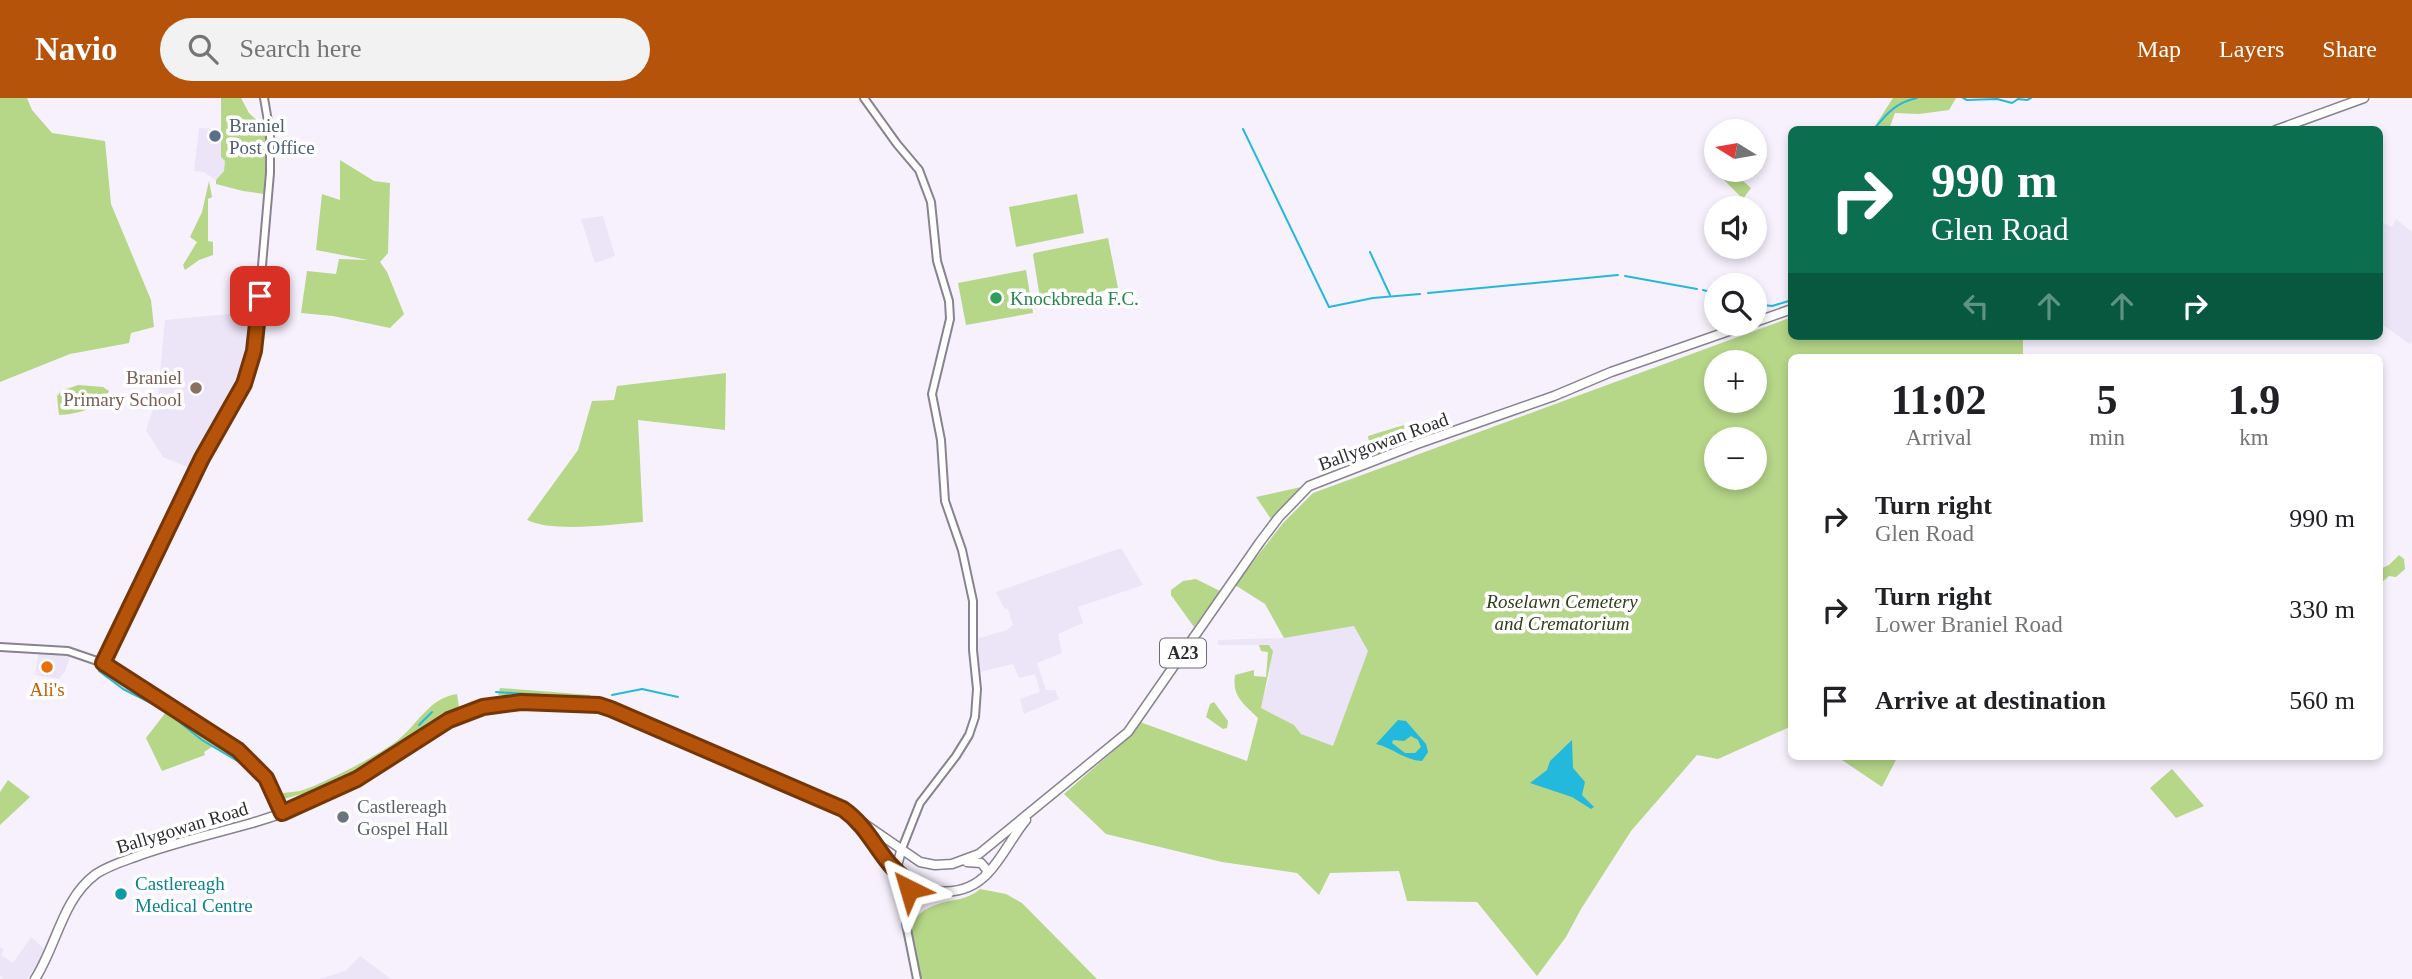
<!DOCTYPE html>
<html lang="en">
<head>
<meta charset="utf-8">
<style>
  :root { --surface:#fff; --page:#f2f2f2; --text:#202124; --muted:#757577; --accent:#b45309 }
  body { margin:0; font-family:Georgia,serif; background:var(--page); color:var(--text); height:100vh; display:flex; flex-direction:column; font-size:26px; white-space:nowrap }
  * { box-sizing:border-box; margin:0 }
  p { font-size:23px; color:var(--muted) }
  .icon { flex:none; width:38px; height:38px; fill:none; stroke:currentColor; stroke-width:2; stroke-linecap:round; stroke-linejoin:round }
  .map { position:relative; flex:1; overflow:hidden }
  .drawer { position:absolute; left:1788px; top:256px; width:595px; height:406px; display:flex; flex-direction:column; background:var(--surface); border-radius:10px; box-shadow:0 4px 10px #0003 }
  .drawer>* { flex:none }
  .hud { position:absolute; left:1788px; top:28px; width:595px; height:214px; border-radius:10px; box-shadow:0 4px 10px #0003; background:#0b6e4f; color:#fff; overflow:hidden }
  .needle { width:46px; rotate:281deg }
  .tools { position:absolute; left:1704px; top:21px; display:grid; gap:14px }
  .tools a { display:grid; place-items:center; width:63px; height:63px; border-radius:50%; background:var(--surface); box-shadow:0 4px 10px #0003; font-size:35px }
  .pin { position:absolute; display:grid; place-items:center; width:60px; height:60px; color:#fff; margin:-30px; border-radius:14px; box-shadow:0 4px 10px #0006 }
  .me { position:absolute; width:77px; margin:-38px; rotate:320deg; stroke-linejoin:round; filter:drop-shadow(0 0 5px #0008) }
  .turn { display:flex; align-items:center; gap:24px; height:147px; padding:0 28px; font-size:32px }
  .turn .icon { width:91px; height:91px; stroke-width:2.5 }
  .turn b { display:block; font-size:49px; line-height:60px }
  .lanes { display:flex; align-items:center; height:66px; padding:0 28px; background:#0003; justify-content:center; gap:35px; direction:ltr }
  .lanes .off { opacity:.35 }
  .eta { display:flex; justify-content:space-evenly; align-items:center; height:119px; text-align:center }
  .eta b { font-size:42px; font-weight:600; line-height:49px }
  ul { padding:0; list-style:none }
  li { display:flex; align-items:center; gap:21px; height:91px; padding:0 28px }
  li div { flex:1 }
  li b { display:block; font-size:26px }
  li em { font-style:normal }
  header { display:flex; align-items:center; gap:42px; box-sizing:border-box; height:98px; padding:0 35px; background:var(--accent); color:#fff }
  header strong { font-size:33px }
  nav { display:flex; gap:38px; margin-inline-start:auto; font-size:24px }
  .search { width:490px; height:63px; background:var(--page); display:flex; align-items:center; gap:18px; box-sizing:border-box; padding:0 24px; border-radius:38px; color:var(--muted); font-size:26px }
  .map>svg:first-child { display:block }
</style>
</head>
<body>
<header>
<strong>Navio</strong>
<div class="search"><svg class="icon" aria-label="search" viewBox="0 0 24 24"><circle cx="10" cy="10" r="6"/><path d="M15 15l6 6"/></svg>Search here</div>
<nav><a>Map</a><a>Layers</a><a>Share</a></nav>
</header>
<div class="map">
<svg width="2412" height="881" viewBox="0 0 2412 881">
  <rect width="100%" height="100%" fill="#f6f1fd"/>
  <!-- built -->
  <g fill="#ece4f7">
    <path d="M199 30 223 31 221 59 225 62 224 73 216 82 204 74 194 73Z"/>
    <path d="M603 118 615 158 595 165 581 121Z"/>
    <path d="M2396 121 2412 134V243L2410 246 2380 225V123L2392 129Z"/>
    <path d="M251 214 247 249 239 281 236 282 221 317 206 341 202 342 190 366V370L163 359 146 332 158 297 165 222Z"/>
    <path d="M1121 450 1143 487 1078 509 1083 525 1058 536 1062 555 1037 565 1046 592H1055L1059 601 1024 616 1020 601 1040 594 1035 576 1019 580 1013 566 980 574 976 541 1007 532 1013 527 1008 511 1004 510 996 494Z"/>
    <path d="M1354 528 1369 552 1333 649 1301 636 1294 627 1260 610 1269 580 1272 549 1269 547H1218V542L1284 540Z"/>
    <path d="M39 553 67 556 70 559 65 573 59 581 35 577Z"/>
    <path d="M31 839 44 851 41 860 27 881H4L0 877V849L4 852 1 857 13 865Z"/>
    <path d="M360 858 391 881H320L345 873Z"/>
  </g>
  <!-- green -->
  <g fill="#b6d688" fill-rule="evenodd">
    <path d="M0 0H27L32 12 52 35 105 43 111 106 151 202 154 229 131 235 129 245 70 256 0 284Z"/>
    <path d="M221 0H241L249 15 265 30 266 68 264 96 243 93 216 86V82L224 73 225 63 221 59Z"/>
    <path d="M1893 0H1956L1949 12 1919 16 1895 15 1889 31H1873Z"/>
    <path d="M340 62 374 83 390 85 388 155 380 164 387 174 404 216 390 230 333 218 301 215 307 173 336 176 339 161 368 162 316 152 322 96 340 102Z"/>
    <path d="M1731 72 1751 90 1743 101 1722 80Z"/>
    <path d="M209 83 212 99 208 101V143L213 144V157L199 162 185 172 183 167 197 144 190 139 202 114Z"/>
    <path d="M1077 96 1084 135 1016 149 1009 109Z"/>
    <path d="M1108 140 1118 190 1041 206 1033 157 1034 155Z"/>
    <path d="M1026 172 1033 215 966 227 958 185Z"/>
    <path d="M1792 219V238H2023V259H1792V628L1718 661 1697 657 1631 733 1581 811 1566 839 1537 878 1477 804 1407 803 1399 773 1330 775 1319 797 1297 775 1222 764 1106 736 1064 696 1127 641 1140 624 1247 663 1258 620C1243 605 1232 599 1235 577L1254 572V578L1266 579 1268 554 1261 553 1259 547H1269L1273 553 1261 610 1294 627 1301 636 1333 648 1368 553 1354 528 1284 540 1265 506 1235 487 1283 425 1313 395ZM1717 264H1755V303H1717ZM1717 341H1755V380H1717Z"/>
    <path d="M726 275 725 332 638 322 643 424C613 426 554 435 527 422L578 352 592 303 614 302 617 288Z"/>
    <path d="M78 287 103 289 109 293C100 311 77 316 59 317L57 298 61 293Z"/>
    <path d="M1404 327 1405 346 1371 359 1368 338Z"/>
    <path d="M1301 389 1271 421 1256 399Z"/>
    <path d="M2399 457 2404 461 2405 471 2396 479 2389 478 2380 486V471L2389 467Z"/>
    <path d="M1196 481 1220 493 1194 529 1171 497V492L1183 483Z"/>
    <path d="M102 571 147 598 237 657 246 666 212 649 204 654 205 657 162 673 146 640 166 614 105 579 99 573Z"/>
    <path d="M500 590 590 597V601L498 597Z"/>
    <path d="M457 596 459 609 428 625 401 646 362 669 309 694 284 701 283 695C289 694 295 694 300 693 321 687 381 656 398 642 419 625 429 600 457 596Z"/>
    <path d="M1214 604 1228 623 1227 630 1223 631 1206 619 1210 606Z"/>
    <path d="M1836 658H1898L1882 689Z"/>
    <path d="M2172 671 2204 708 2176 720 2150 690Z"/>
    <path d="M8 682 30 699 0 727V694Z"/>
    <path d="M980 791 1006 796 1022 805 1097 881H921C912 840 897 815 949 803 961 801 971 799 980 791Z"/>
  </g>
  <!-- water -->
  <g fill="#23b9dd" fill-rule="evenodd">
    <path d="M1398 622 1406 623 1426 646 1428 654 1422 663C1404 662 1393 650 1376 646ZM1411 638 1418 642 1421 649 1415 655H1405L1392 645 1393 642 1404 643Z"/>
    <path d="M1572 642 1573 670 1585 684 1582 697 1594 709 1591 711 1572 699 1530 685 1547 672 1550 663Z"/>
  </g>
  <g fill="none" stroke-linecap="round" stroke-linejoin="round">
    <!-- stream -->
    <g stroke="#23b9dd" stroke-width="2">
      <path d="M1963 0 1967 2 1997 1 2012 5 2018 1 2027 2 2031 0"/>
      <path d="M1875 30C1887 15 1897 4 1917 0"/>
      <path d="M1243 31 1329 209 1373 200 1420 196"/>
      <path d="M1370 154 1390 197"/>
      <path d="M1625 178 1697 191"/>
      <path d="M1703 192 1717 196"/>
      <path d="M1428 195 1618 177"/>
      <path d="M1755 206 1772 208 1792 202"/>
      <path d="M99 573 123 591 163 611 202 642 239 664"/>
      <path d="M496 594 590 600"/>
      <path d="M612 597 642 591 678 599"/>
      <path d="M419 627 432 614"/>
    </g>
    <defs>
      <g id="tertiary">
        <path d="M864 0 897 46 919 72 931 104 937 163 949 203 950 221 932 296 941 342 945 403 962 452 973 503V552L977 591 975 619 969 637 956 658 920 705 901 753"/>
        <path d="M0 549 68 553 103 565 142 588 249 661 266 680 282 715"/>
        <path d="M103 565 202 361 233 308 248 275 256 237 270 75V35L264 0"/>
        <path d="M909 784 906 806V826L917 881"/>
        <path d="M908 817 917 802 940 795"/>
      </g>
      <g id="primary">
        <path d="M2276 32 2364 0"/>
        <path d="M1755 224 1792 211"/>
        <path d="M860 726C872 739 878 757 891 770 917 796 961 804 988 775 1003 759 1012 739 1026 722"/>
        <path d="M967 764 981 765 987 772 986 777"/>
        <path d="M901 778 897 768 901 753"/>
        <path d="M35 881C57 847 62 801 96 776 108 768 121 764 135 759 173 745 213 736 252 725 296 712 340 693 379 669 414 648 443 619 484 609 516 600 580 601 611 611L843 711 920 764 935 767 952 766 979 756 1128 634 1260 444 1279 419 1309 388 1417 346 1554 298 1611 274 1749 226"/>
      </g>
    </defs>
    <!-- tertiary casing -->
    <use href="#tertiary" stroke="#88838e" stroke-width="10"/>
    <!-- primary casing -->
    <use href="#primary" stroke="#88838e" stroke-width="11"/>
    <!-- tertiary -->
    <use href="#tertiary" stroke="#fff" stroke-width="6"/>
    <!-- primary -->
    <use href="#primary" stroke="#fff" stroke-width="8"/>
  </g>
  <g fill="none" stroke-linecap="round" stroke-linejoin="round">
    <defs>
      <path id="route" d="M260 198 254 253 244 286 202 360 103 565 238 652 266 680 282 715 357 681 449 622 483 609 521 604 599 607 611 611 843 711C873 732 878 762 909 784V791"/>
    </defs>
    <!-- route casing -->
    <use href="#route" stroke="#753606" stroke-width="18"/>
    <!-- route -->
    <use href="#route" stroke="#b45309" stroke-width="12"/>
  </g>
  <!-- markers -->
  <circle fill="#5c6f8a" stroke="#fff" stroke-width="2.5" cx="215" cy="38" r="7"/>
  <circle fill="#2e9e5b" stroke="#fff" stroke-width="2.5" cx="996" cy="200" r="7"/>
  <circle fill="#8d6e63" stroke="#fff" stroke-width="2.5" cx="196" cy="290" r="7"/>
  <circle fill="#e8710a" stroke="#fff" stroke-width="2.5" cx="47" cy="569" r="7"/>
  <circle fill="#6b7280" stroke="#fff" stroke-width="2.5" cx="343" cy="719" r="7"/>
  <circle fill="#0f9aa8" stroke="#fff" stroke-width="2.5" cx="121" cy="796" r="7"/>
  <g text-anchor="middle" stroke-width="7" stroke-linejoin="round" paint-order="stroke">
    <!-- shield labels -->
    <rect fill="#fff" stroke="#6d6b6f" stroke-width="2" x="1160" y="540.5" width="46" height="29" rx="5"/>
    <g font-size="18" font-weight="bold" fill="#2e2c31">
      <text x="1183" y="561">A23</text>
    </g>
    <!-- service labels -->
    <g font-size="19" fill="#4e5e75" stroke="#fff" text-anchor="start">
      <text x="229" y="34">Braniel<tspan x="229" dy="22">Post Office</tspan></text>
    </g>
    <!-- leisure labels -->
    <g font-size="19" fill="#27864d" stroke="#fff" text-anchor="start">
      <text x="1010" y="207">Knockbreda F.C.</text>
    </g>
    <!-- education labels -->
    <g font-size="19" fill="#785e54" stroke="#fff" text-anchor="end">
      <text x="182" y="286">Braniel<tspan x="182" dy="22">Primary School</tspan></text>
    </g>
    <!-- street labels -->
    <g font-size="19" fill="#2e2c31" stroke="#fff">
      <text transform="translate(1383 343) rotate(-20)" y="7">Ballygowan Road</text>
      <text transform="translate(182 729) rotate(-17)" y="7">Ballygowan Road</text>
    </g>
    <!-- park labels -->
    <g font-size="19" font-style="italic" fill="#303f19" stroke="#fff">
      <text x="1562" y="510">Roselawn Cemetery<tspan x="1562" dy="22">and Crematorium</tspan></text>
    </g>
    <!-- food labels -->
    <g font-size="19" fill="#c56008" stroke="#fff">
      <text x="47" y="598">Ali's</text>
    </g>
    <!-- worship labels -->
    <g font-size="19" fill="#5b616d" stroke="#fff" text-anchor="start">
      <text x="357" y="715">Castlereagh<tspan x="357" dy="22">Gospel Hall</tspan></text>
    </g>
    <!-- culture labels -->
    <g font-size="19" fill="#0d838f" stroke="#fff" text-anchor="start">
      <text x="135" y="792">Castlereagh<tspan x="135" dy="22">Medical Centre</tspan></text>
    </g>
  </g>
</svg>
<div class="tools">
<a><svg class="needle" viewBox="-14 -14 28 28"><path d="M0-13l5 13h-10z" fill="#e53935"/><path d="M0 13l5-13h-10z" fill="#757577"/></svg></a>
<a><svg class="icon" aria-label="sound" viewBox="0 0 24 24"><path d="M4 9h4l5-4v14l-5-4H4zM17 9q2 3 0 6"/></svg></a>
<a><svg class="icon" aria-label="search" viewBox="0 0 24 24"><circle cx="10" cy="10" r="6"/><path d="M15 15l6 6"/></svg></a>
<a>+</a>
<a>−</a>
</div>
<div class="pin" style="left:260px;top:198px;background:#d93025"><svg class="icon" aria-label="arrive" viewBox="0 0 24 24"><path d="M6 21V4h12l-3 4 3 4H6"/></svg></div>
<svg class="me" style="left:909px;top:791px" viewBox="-20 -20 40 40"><path d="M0-17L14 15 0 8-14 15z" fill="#b45309" stroke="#fff" stroke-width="4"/></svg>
<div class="hud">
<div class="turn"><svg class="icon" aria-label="right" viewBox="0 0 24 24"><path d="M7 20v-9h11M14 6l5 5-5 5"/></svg><div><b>990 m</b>Glen Road</div></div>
<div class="lanes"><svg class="icon off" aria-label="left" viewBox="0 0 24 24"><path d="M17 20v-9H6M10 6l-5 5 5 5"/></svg><svg class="icon off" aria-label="ahead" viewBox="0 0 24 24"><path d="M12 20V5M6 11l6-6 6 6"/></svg><svg class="icon off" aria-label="ahead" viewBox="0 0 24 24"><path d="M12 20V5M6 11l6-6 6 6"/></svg><svg class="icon" aria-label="right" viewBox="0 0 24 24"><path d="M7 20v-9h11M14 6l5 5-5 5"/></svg></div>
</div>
<section class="drawer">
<div class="eta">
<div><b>11:02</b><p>Arrival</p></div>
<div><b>5</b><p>min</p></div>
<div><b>1.9</b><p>km</p></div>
</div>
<ul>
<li><svg class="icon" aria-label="right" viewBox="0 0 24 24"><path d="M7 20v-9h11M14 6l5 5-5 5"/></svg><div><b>Turn right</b><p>Glen Road</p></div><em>990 m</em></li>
<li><svg class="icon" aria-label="right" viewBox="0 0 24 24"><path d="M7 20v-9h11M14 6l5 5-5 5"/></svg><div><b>Turn right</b><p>Lower Braniel Road</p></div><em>330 m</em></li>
<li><svg class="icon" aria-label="arrive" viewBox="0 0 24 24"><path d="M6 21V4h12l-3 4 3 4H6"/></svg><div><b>Arrive at destination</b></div><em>560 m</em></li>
</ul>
</section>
</div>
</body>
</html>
